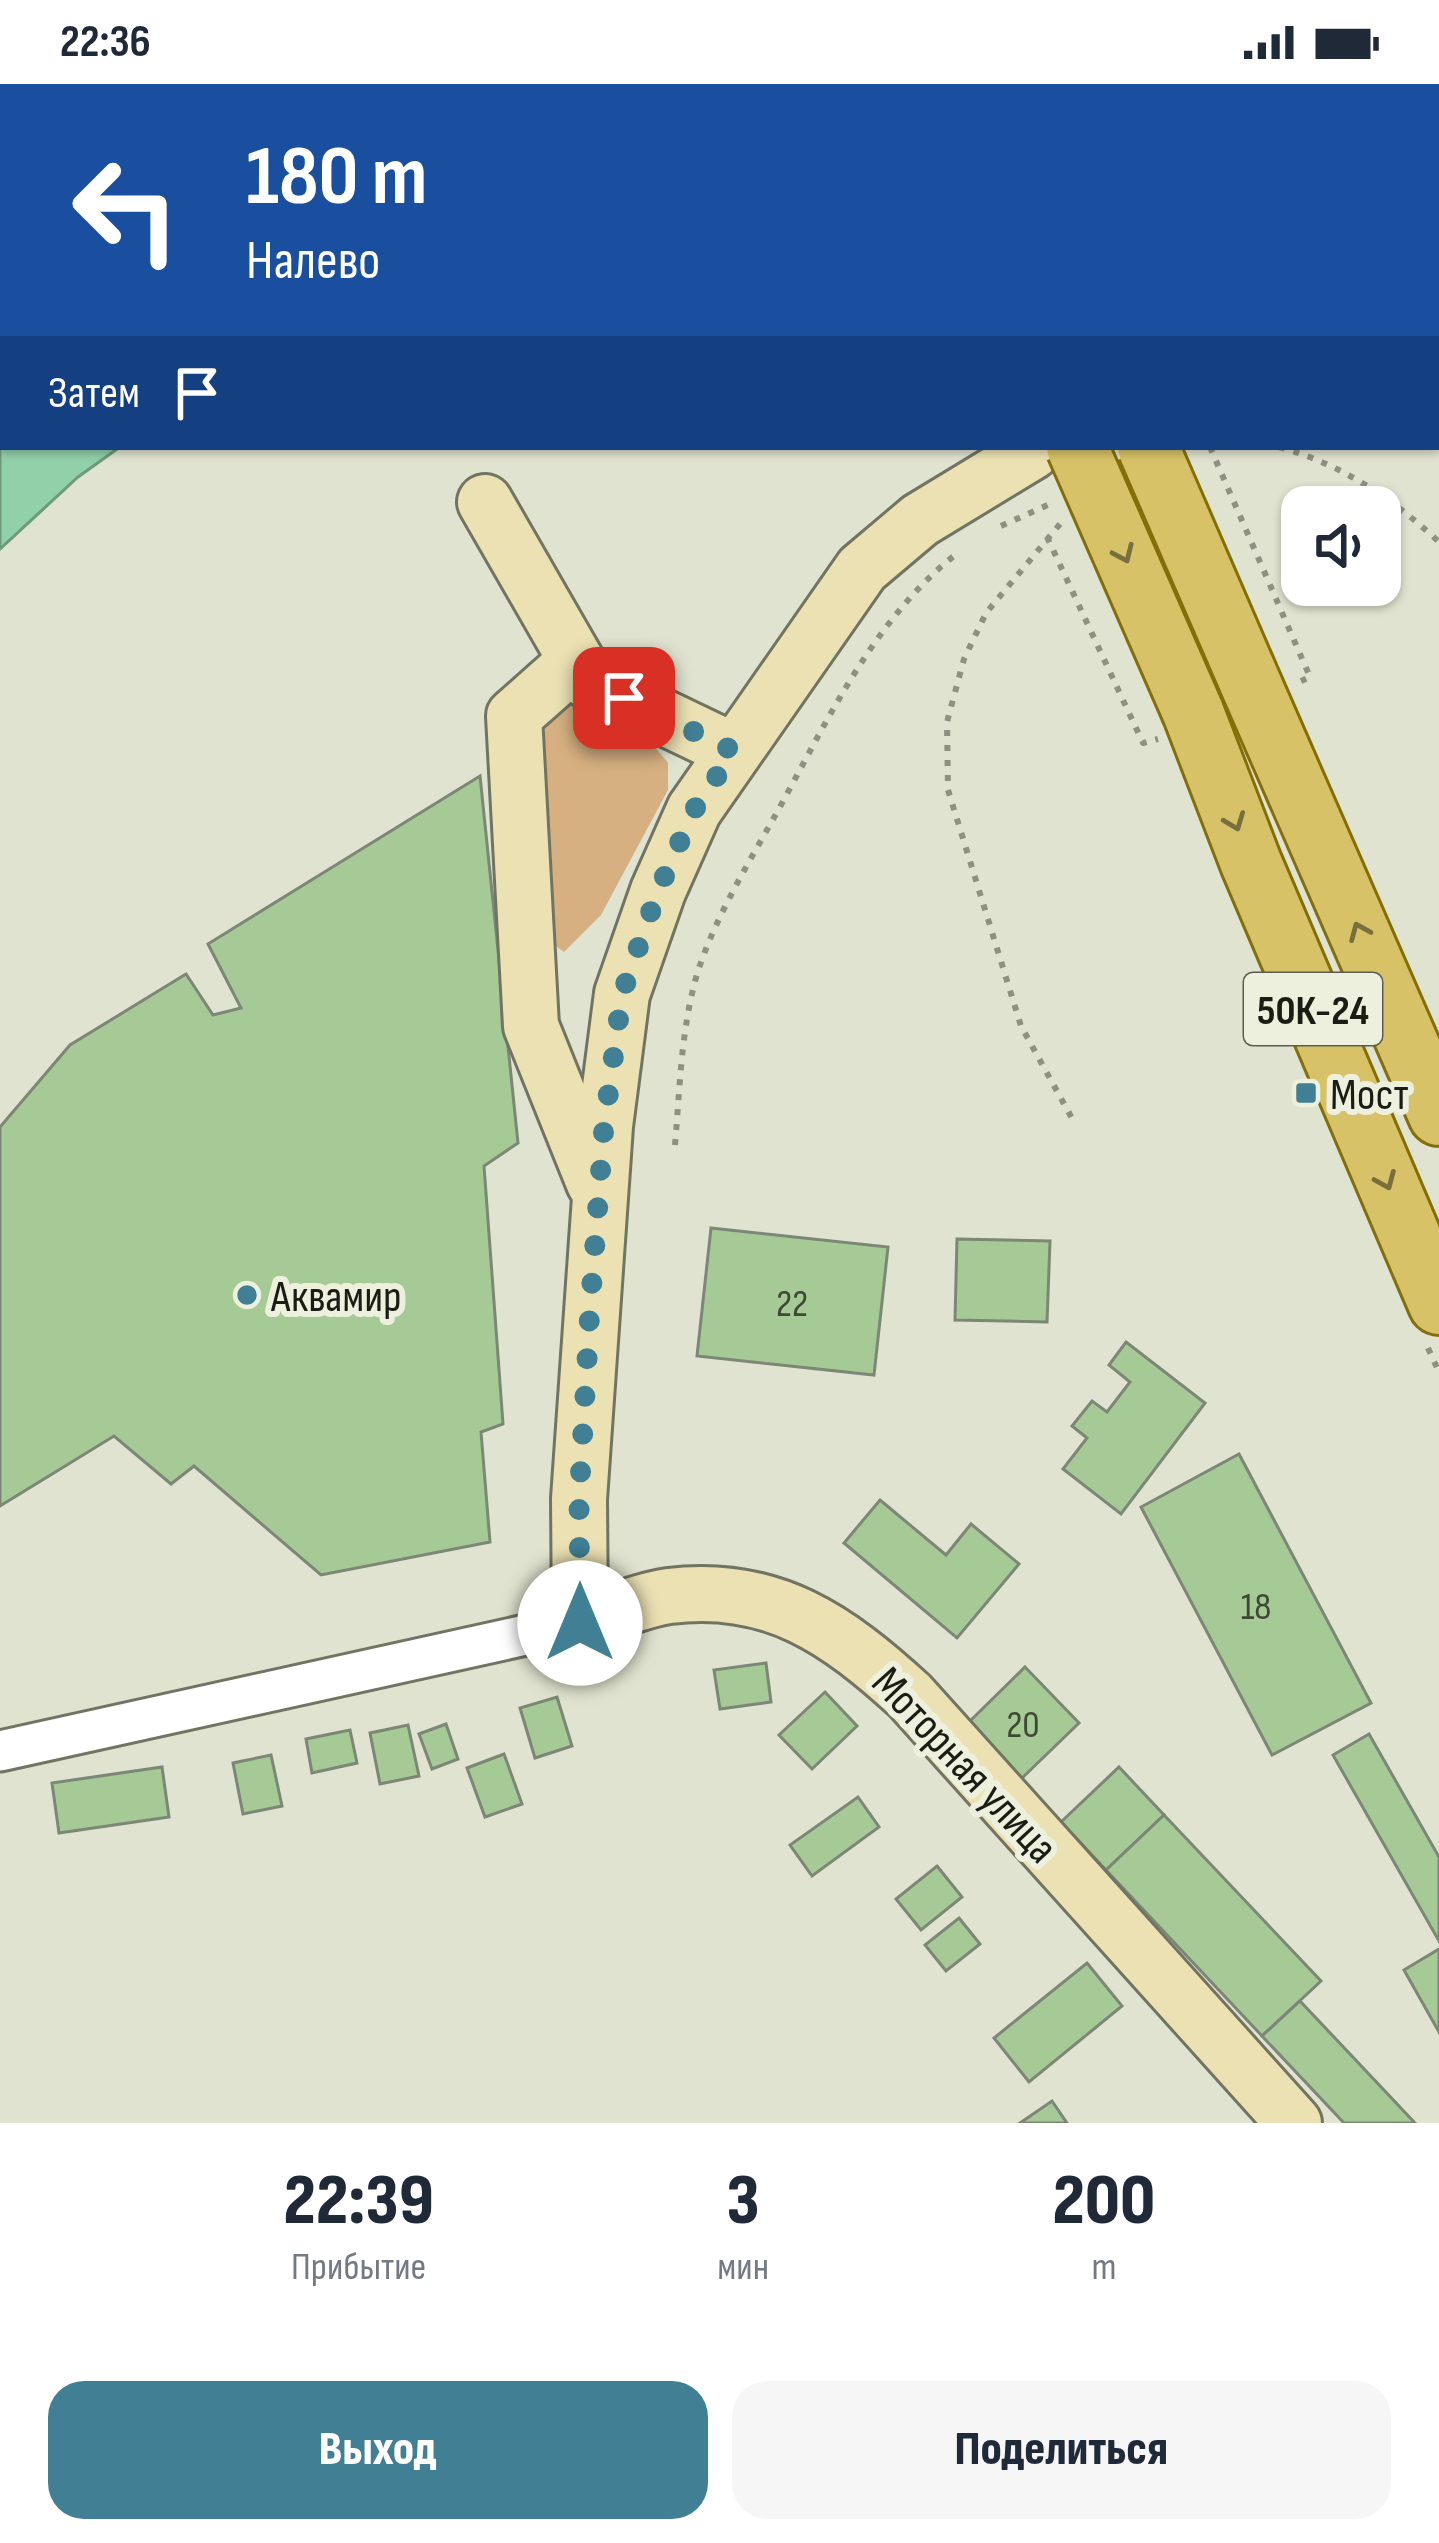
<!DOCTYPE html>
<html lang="ru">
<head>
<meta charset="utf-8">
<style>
  :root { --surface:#fff; --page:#f6f6f7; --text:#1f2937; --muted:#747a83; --accent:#407f94 }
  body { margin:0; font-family:"Sofia Sans Condensed",sans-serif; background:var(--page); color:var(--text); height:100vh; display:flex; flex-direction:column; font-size:45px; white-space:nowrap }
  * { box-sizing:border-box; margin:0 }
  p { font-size:39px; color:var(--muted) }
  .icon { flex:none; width:66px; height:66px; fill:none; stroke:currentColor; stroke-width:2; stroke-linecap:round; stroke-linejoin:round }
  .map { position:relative; height:2039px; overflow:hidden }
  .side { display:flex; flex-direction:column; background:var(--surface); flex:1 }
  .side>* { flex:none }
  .hud { position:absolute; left:0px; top:0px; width:1440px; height:366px; box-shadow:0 3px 9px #0004; background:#1a4fa0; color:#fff; overflow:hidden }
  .controls { position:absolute; left:1281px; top:402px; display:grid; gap:24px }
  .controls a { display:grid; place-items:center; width:120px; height:120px; border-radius:24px; background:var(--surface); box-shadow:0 3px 9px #0004; font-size:60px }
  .pin { position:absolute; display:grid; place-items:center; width:102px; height:102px; color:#fff; margin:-51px; border-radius:24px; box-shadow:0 6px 18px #0006 }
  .me { position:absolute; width:132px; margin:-66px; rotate:0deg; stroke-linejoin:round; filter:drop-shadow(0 0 9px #0008) }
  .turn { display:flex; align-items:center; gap:42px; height:252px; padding:0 48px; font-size:54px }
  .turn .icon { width:156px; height:156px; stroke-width:2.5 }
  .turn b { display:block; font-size:84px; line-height:102px }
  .then { display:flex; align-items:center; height:114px; padding:0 48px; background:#0003; gap:24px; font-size:45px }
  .eta { display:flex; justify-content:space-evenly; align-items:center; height:204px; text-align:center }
  .eta b { font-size:72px; font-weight:800; line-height:84px }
  .action { display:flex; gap:24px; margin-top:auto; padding:24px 48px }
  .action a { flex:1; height:138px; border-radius:36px; background:var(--accent); color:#fff; font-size:48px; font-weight:800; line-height:138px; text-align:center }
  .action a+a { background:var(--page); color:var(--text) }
  .status { display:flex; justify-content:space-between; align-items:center; height:84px; padding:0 60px; background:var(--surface); direction:ltr }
  .status svg { height:33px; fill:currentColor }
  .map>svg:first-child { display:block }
</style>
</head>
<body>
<div class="status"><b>22:36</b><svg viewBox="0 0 49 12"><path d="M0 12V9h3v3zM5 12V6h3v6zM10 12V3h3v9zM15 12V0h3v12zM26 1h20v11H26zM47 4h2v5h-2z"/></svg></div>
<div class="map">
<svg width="1439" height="2039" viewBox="0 0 1439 2039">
  <rect width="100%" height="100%" fill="#e0e3cf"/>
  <!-- green -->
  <path fill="#d7b081" d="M570 612 654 662 668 679V706L601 831 564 868 556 862 544 769 537 630Z"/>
  <!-- water -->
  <path fill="#92d0aa" stroke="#6e9a7d" stroke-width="3" d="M0 0H204L3 3V363H120L78 393 0 465Z"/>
  <!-- building -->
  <g fill="#a6ca95" stroke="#7c8777" stroke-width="3">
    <path d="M480 692 518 1059 484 1082 503 1340 481 1348 490 1458 321 1491 194 1382 171 1400 114 1352 0 1422V1043L70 961 186 890 213 931 241 924 208 860Z"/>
    <path d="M711 1144 888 1163 874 1291 697 1272Z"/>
    <path d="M957 1155 1050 1157 1047 1238 955 1236Z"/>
    <path d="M1126 1258 1205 1319 1121 1430 1063 1385 1087 1354 1072 1342 1092 1317 1107 1328 1130 1298 1109 1281Z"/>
    <path d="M1239 1370 1371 1619 1272 1671 1141 1423Z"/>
    <path d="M880 1416 946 1471 971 1440 1019 1480 957 1554 844 1459Z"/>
    <path d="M766 1579 771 1618 720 1625 714 1586Z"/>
    <path d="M1025 1583 1079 1639 1021 1695 967 1640Z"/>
    <path d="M825 1608 857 1642 812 1685 779 1651Z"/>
    <path d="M557 1613 572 1662 535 1674 520 1624Z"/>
    <path d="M446 1640 458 1675 432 1685 419 1650Z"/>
    <path d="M408 1641 419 1692 380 1700 370 1649Z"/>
    <path d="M350 1646 357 1679 312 1689 306 1655Z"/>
    <path d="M1369 1650 1439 1773V1857L1333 1671Z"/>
    <path d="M504 1670 522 1720 485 1733 467 1684Z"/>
    <path d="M271 1671 282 1722 243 1730 233 1679Z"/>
    <path d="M162 1683 169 1733 59 1749 52 1699Z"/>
    <path d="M1119 1683 1164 1731 1106 1786 1061 1738Z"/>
    <path d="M858 1713 879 1743 812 1792 790 1761Z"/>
    <path d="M1164 1731 1321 1897 1262 1952 1106 1786Z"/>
    <path d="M937 1782 962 1813 921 1846 896 1815Z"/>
    <path d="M959 1834 980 1860 946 1887 925 1861Z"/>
    <path d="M1439 1865V1948L1404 1886Z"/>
    <path d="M1087 1879 1122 1922 1029 1998 994 1954Z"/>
    <path d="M1300 1917 1415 2039H1344L1262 1952Z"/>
    <path d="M1052 2017 1067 2039H1020Z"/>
  </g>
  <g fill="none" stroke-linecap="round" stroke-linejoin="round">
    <defs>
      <path id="street" d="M0 1667 580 1539"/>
      <g id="secondary">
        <path d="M1437 229H1439"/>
        <path d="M1032 368 920 436 862 485 694 726 658 807 622 910 605 1042 579 1415 580 1539C608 1531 640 1516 669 1512 772 1499 838 1546 910 1612L1294 2039"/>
        <path d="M485 418 588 597 734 667"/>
        <path d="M576 577 514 632 531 942 594 1099"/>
      </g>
      <g id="primary">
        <path d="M918 0 919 3"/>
        <path d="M991 0 992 3"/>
        <path d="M1252 603 1439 1031"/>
        <path d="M1193 628 1251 779 1439 1220"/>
      </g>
    </defs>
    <!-- street casing -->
    <use href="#street" stroke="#717462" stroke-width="45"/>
    <!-- secondary casing -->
    <use href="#secondary" stroke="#717462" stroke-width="60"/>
    <!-- primary casing -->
    <use href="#primary" stroke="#846e08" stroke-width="66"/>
    <!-- path -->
    <g stroke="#8e9182" stroke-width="6" stroke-dasharray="6 9" stroke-linecap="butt">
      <path d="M1437 281 1439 282"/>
      <path d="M1210 363 1310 593 1301 597"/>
      <path d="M1279 363C1341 380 1392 414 1439 458"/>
      <path d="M1060 440 986 529 964 575 947 638 948 706 1021 942 1074 1038"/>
      <path d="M1001 442 1050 420"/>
      <path d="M1047 453 1143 659 1158 655"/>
      <path d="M675 1061C680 1003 681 943 698 887 716 832 748 780 776 730 827 638 874 533 960 467"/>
      <path d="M1428 1264 1439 1288"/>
    </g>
    <!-- street -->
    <use href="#street" stroke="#fff" stroke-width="39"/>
    <!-- secondary -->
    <use href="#secondary" stroke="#ebe1b3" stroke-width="54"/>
    <!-- primary -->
    <use href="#primary" stroke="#d7c267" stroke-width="60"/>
    <defs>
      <g id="primary-bridge">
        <path d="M1077 363 1193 628"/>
        <path d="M1148 363 1252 603"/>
      </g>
    </defs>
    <!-- primary-bridge casing -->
    <use href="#primary-bridge" stroke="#846e08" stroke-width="66" stroke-linecap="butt"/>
    <!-- primary-bridge -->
    <use href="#primary-bridge" stroke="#d7c267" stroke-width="60"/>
  </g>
  <!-- one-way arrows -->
  <defs><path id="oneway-chevron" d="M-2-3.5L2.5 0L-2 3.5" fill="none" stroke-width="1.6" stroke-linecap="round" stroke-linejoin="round" transform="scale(3)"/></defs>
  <g stroke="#796f3e">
    <use href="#oneway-chevron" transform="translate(1124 470) rotate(66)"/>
    <use href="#oneway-chevron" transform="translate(1235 738) rotate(69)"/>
    <use href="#oneway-chevron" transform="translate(1359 847) rotate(-113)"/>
    <use href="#oneway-chevron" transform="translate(1386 1097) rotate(67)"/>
  </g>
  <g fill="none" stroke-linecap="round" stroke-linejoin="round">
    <!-- route -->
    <path stroke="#407f94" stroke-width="21" stroke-dasharray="0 37.8" d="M580 1539 579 1415 590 1224 604 1042 622 910 658 807 694 726 734 667 624 614"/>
  </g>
  <!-- markers -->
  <g fill="#407f94" stroke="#edf0dc" stroke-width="4.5">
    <rect x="1294" y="997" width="24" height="24" rx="6"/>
    <circle cx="247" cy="1211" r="12"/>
  </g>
  <g text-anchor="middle" stroke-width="12" stroke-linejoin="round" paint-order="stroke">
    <!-- number labels -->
    <g font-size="39" fill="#3e4834">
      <text x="792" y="1232">22</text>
      <text x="1256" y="1535">18</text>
      <text x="1023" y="1653">20</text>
    </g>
    <!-- shield labels -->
    <rect fill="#edf0dc" stroke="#5a5c50" stroke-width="3" x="1244" y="889" width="138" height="72" rx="9"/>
    <g font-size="42" font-weight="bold" fill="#1b1c14">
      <text x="1313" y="940">50К-24</text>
    </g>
    <!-- poi labels -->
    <g font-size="45" fill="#1b1c14" stroke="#edf0dc" text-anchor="start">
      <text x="1330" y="1025">Мост</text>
      <text x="271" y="1227">Аквамир</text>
    </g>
    <!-- street labels -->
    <g font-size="45" fill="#1b1c14" stroke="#edf0dc">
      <text transform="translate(966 1680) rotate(47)" y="16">Моторная улица</text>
    </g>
  </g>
</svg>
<div class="controls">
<a><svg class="icon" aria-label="sound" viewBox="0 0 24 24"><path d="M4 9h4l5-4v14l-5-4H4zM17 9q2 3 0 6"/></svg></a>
</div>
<div class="pin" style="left:624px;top:614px;background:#d93025"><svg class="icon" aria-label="arrive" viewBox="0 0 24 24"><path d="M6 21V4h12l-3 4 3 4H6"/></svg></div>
<svg class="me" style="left:580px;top:1539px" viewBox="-20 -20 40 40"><circle r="19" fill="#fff"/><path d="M0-13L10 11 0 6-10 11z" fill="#407f94"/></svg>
<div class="hud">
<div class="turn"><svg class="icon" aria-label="left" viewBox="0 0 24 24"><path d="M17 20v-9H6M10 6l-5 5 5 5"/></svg><div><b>180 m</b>Налево</div></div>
<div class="then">Затем<svg class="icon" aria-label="arrive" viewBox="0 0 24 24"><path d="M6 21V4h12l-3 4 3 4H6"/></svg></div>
</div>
</div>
<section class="side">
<div class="eta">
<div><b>22:39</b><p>Прибытие</p></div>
<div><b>3</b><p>мин</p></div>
<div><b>200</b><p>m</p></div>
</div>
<div class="action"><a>Выход</a><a>Поделиться</a></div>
</section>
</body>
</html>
